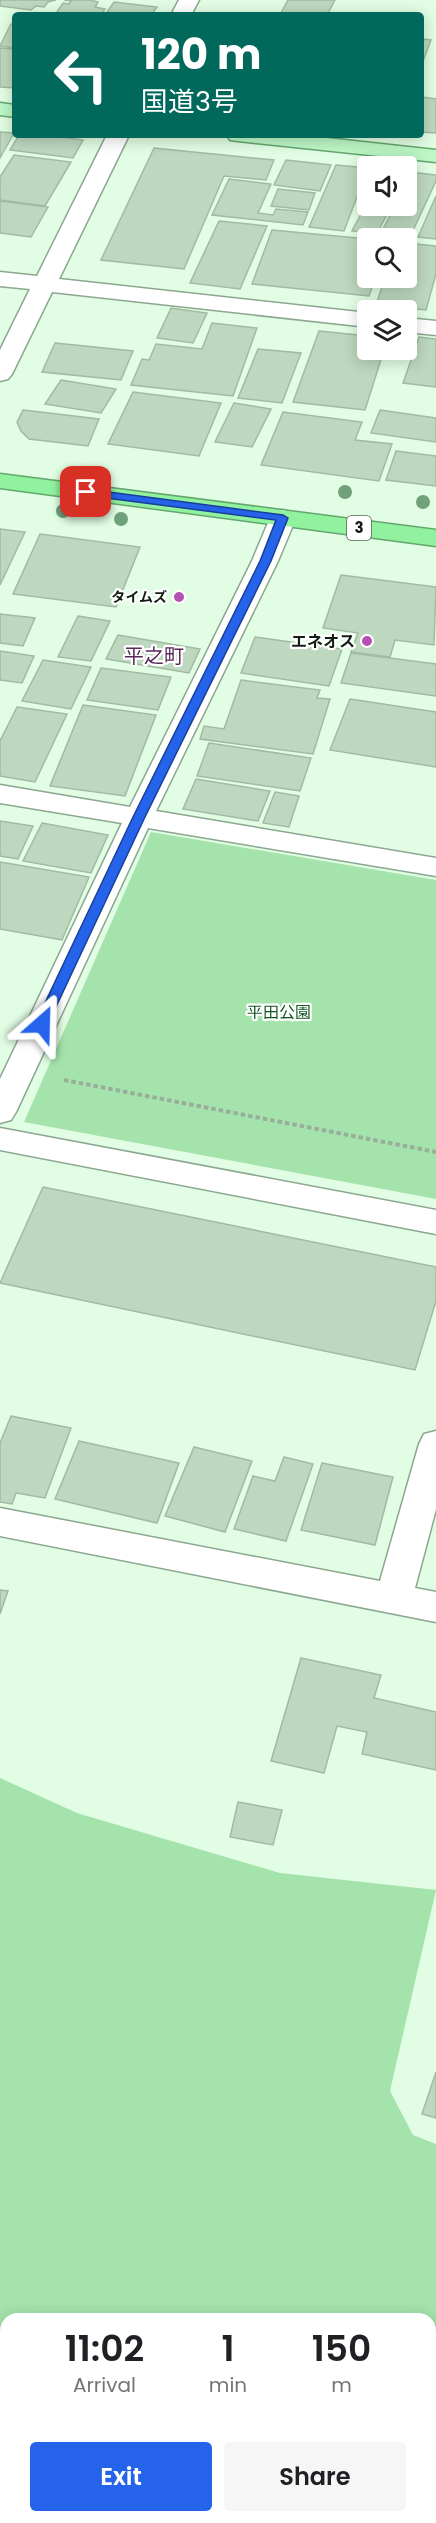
<!DOCTYPE html>
<html lang="en">
<head>
<meta charset="utf-8">
<style>
  :root { --surface:#fff; --page:#f6f6f6; --text:#202124; --muted:#757577; --accent:#2563eb }
  body { margin:0; font-family:Poppins,"Noto Sans JP",sans-serif; background:var(--page); color:var(--text); height:100vh; display:flex; flex-direction:column; font-size:22px; white-space:nowrap }
  * { box-sizing:border-box; margin:0 }
  p { font-size:20px; color:var(--muted) }
  .icon { flex:none; width:33px; height:33px; fill:none; stroke:currentColor; stroke-width:2; stroke-linecap:round; stroke-linejoin:round }
  .map { position:relative; flex:1; overflow:hidden }
  .panel { position:absolute; left:0px; top:2313px; width:436px; height:210px; display:flex; flex-direction:column; background:var(--surface); border-radius:18px 18px 0 0; box-shadow:0 3px 15px #0003 }
  .panel>* { flex:none }
  .banner { position:absolute; left:12px; top:12px; width:412px; height:126px; border-radius:6px; box-shadow:0 3px 15px #0003; background:#00695c; color:#fff; overflow:hidden }
  .buttons { position:absolute; left:357px; top:156px; display:grid; gap:12px }
  .buttons a { display:grid; place-items:center; width:60px; height:60px; border-radius:6px; background:var(--surface); box-shadow:0 3px 15px #0003; font-size:30px }
  .pin { position:absolute; display:grid; place-items:center; width:51px; height:51px; color:#fff; margin:-26px; border-radius:12px; box-shadow:0 3px 9px #0006 }
  .me { position:absolute; width:66px; margin:-33px; rotate:25deg; stroke-linejoin:round; filter:drop-shadow(0 0 4px #0008) }
  .turn { display:flex; align-items:center; gap:21px; height:126px; padding:0 30px; font-size:27px }
  .turn .icon { width:78px; height:78px; stroke-width:2.5 }
  .turn b { display:block; font-size:42px; line-height:51px }
  .eta { display:flex; justify-content:space-evenly; align-items:center; height:102px; text-align:center }
  .eta b { font-size:36px; font-weight:600; line-height:42px }
  .action { display:flex; gap:12px; margin-top:auto; padding:12px 30px }
  .action a { flex:1; height:69px; border-radius:6px; background:var(--accent); color:#fff; font-size:24px; font-weight:600; line-height:69px; text-align:center }
  .action a+a { background:var(--page); color:var(--text) }
  .map>svg:first-child { display:block }
</style>
</head>
<body>
<div class="map">
<svg width="436" height="2523" viewBox="0 0 436 2523">
  <rect width="100%" height="100%" fill="#e1fde3"/>
  <!-- green -->
  <g fill="#a4e3ac">
    <path d="M151 832 436 880V1199L24 1122Z"/>
    <path d="M0 1778 77 1813 280 1873 436 1890 390 2091 413 2135 436 2144V2427L431 2426 430 2319H6V2418L0 2411Z"/>
  </g>
  <!-- building -->
  <g fill="#bdd8bf" stroke="#a0bba2" stroke-width="1.5">
    <path d="M0 0H56L48 2 44 7 36 6 31 10 0 6Z"/>
    <path d="M64 0H90L98 2 95 7 105 9 101 15H55L63 3 69 4 71 1Z"/>
    <path d="M288 0H335L327 15 281 13Z"/>
    <path d="M114 2 157 7 151 15H105Z"/>
    <path d="M11 24H15V48L0 46Z"/>
    <path d="M422 39 431 40 422 64Z"/>
    <path d="M0 48 15 49V88L0 87Z"/>
    <path d="M422 97 436 99V133L422 132Z"/>
    <path d="M0 132 14 133 0 158Z"/>
    <path d="M19 135H45L83 140 73 158 10 150Z"/>
    <path d="M154 148 274 160 266 180 224 176 184 269 101 260Z"/>
    <path d="M14 155 71 162 45 206 0 200V177Z"/>
    <path d="M286 160 331 165 320 191 274 185Z"/>
    <path d="M336 165 368 168 344 231 309 227Z"/>
    <path d="M410 172 436 175V181L410 237 381 233 395 206H406V180Z"/>
    <path d="M229 179 271 184 258 213 273 215 276 209 308 212 303 225 212 215Z"/>
    <path d="M278 189 315 193 309 210 271 206Z"/>
    <path d="M436 196V239L418 237Z"/>
    <path d="M0 201 48 207 31 237 0 233Z"/>
    <path d="M368 201V206H391L377 234 352 231Z"/>
    <path d="M219 221 267 226 240 289 190 283Z"/>
    <path d="M272 230 368 239V278H375L369 296 252 284Z"/>
    <path d="M406 243 436 246V274L426 310 376 305 385 278H406Z"/>
    <path d="M171 308 207 313 193 343 157 338Z"/>
    <path d="M212 323 257 328 233 396 131 385 142 359 149 360 156 344 202 349Z"/>
    <path d="M319 331 368 336V350H384L365 410 293 402Z"/>
    <path d="M419 337 436 339V387L403 383Z"/>
    <path d="M55 343 133 351 121 380 42 372Z"/>
    <path d="M258 349 301 353 282 403 238 398Z"/>
    <path d="M61 380 116 389 101 413 45 404Z"/>
    <path d="M133 392 221 403 199 456 108 444Z"/>
    <path d="M234 403 271 409 252 447 215 442Z"/>
    <path d="M23 410 99 419 88 446 29 439 21 431 17 422Z"/>
    <path d="M380 410 436 418V442L371 433Z"/>
    <path d="M283 412 362 422 355 440 392 444 379 481 261 465Z"/>
    <path d="M396 451 436 456V486L386 480Z"/>
    <path d="M0 529 25 532 0 585Z"/>
    <path d="M40 534 140 547 116 607 13 594Z"/>
    <path d="M341 575 436 587 434 645 395 640 390 657 351 652 358 633 323 628Z"/>
    <path d="M0 614 35 618 23 646 0 643Z"/>
    <path d="M78 616 110 621 91 661 58 657Z"/>
    <path d="M118 635 200 649 189 673 106 659Z"/>
    <path d="M255 637 342 649 329 686 241 673Z"/>
    <path d="M0 651 34 656 22 683 0 680Z"/>
    <path d="M351 653 436 664V696L341 683Z"/>
    <path d="M43 660 91 667 71 709 22 701Z"/>
    <path d="M101 668 171 677 158 710 87 700Z"/>
    <path d="M241 680 320 690 317 698 330 699 313 754 200 739 204 726 224 729Z"/>
    <path d="M350 699 436 712V767L330 750Z"/>
    <path d="M83 705 156 715 125 796 50 786Z"/>
    <path d="M17 707 67 714 35 782 0 776V741Z"/>
    <path d="M209 743 311 758 300 791 197 776Z"/>
    <path d="M196 779 270 791 258 821 183 809Z"/>
    <path d="M275 792 299 796 289 827 263 823Z"/>
    <path d="M0 821 33 826 18 859 0 856Z"/>
    <path d="M42 823 108 835 91 873 23 861Z"/>
    <path d="M0 862 89 877 62 940 0 929Z"/>
    <path d="M43 1187 436 1267V1301L415 1370 0 1283Z"/>
    <path d="M11 1416 71 1428 45 1498 16 1493 12 1504 0 1502V1443Z"/>
    <path d="M79 1441 179 1463 157 1523 55 1499Z"/>
    <path d="M194 1447 252 1461 225 1532 165 1516Z"/>
    <path d="M284 1457 313 1464 286 1541 234 1529 253 1476 275 1481Z"/>
    <path d="M322 1463 393 1477 375 1545 301 1530Z"/>
    <path d="M0 1590 8 1591 0 1614Z"/>
    <path d="M301 1658 381 1675 374 1698 436 1712V1770L362 1754 367 1732 337 1726 324 1773 271 1761Z"/>
    <path d="M238 1802 282 1810 273 1845 230 1837Z"/>
    <path d="M436 2072V2118L422 2114Z"/>
  </g>
  <g fill="none" stroke-linecap="round" stroke-linejoin="round">
    <defs>
      <g id="street">
        <path d="M107 135H129L59 279 368 313V327L52 292 12 374 8 379 0 381V350L30 289 0 286V272L37 276Z"/>
        <path d="M406 318 436 321V335L406 332Z"/>
        <path d="M283 510 292 513 296 518 278 561 156 811 436 858V876L148 828 16 1112 11 1120 0 1123V1079L122 823 0 803V785L130 807 252 561 270 518 274 513Z"/>
        <path d="M0 1128 436 1210V1234L0 1150Z"/>
        <path d="M436 1431V1509L415 1588 436 1592V1622L0 1536V1508L380 1581 419 1444 424 1434Z"/>
        <path d="M0 2458 6 2461V2517H29V2523H0Z"/>
      </g>
      <path id="secondary" d="M179 0H199L191 15H171Z"/>
      <g id="primary">
        <path d="M0 103 15 105V117L0 115Z"/>
        <path d="M227 135H299L436 150V162L238 141 230 140Z"/>
      </g>
      <path id="highway" d="M0 474 436 530V546L0 488Z"/>
    </defs>
    <!-- street casing -->
    <use href="#street" stroke="#8ca78f" stroke-width="3"/>
    <!-- secondary casing -->
    <use href="#secondary" stroke="#8ca78f" stroke-width="3"/>
    <!-- primary casing -->
    <use href="#primary" stroke="#64a76e" stroke-width="3"/>
    <!-- highway casing -->
    <use href="#highway" stroke="#64a76e" stroke-width="3"/>
    <!-- path -->
    <path stroke="#99ae9a" stroke-width="4" stroke-dasharray="4.5 3" stroke-linecap="butt" d="M64 1080 436 1152"/>
    <!-- street -->
    <use href="#street" fill="#fff" fill-rule="evenodd"/>
    <!-- secondary -->
    <use href="#secondary" fill="#fff" fill-rule="evenodd"/>
    <!-- primary -->
    <use href="#primary" fill="#bcf7c5" fill-rule="evenodd"/>
    <!-- highway -->
    <use href="#highway" fill="#90f29e" fill-rule="evenodd"/>
  </g>
  <!-- trees -->
  <g fill="#70a17a">
    <circle cx="345" cy="492" r="7"/>
    <circle cx="423" cy="502" r="7"/>
    <circle cx="63" cy="511" r="7"/>
    <circle cx="121" cy="519" r="7"/>
  </g>
  <!-- route -->
  <path fill="#2563eb" stroke="#184099" stroke-width="1.5" d="M86 489 283 515 288 518 271 561 145 817 48 1024 42 1028 35 1024 133 817 260 561 276 520 83 495 81 492Z"/>
  <!-- markers -->
  <g fill="#b650b5" stroke="#fff" stroke-width="2">
    <circle cx="179" cy="597" r="6"/>
    <circle cx="367" cy="641" r="6"/>
  </g>
  <g text-anchor="middle" stroke-width="4.5" stroke-linejoin="round" paint-order="stroke">
    <!-- far-poi labels -->
    <g font-size="14" font-weight="bold" fill="#131d14" stroke="#fff" text-anchor="end">
      <text x="167" y="602">タイムズ</text>
    </g>
    <!-- shield labels -->
    <rect fill="#fff" stroke="#5a615a" stroke-width="1.5" x="347" y="516" width="24" height="24" rx="4.5"/>
    <g font-size="15" font-weight="bold" fill="#131d14">
      <text x="359" y="533">3</text>
    </g>
    <!-- poi labels -->
    <g font-size="16" font-weight="bold" fill="#131d14" stroke="#fff" text-anchor="end">
      <text x="355" y="647">エネオス</text>
    </g>
    <!-- park labels -->
    <g font-size="16" fill="#135624" stroke="#fff">
      <text x="279" y="1018">平田公園</text>
    </g>
    <!-- quarter labels -->
    <g font-size="20" fill="#5a2859" stroke="#fff">
      <text x="154" y="663">平之町</text>
    </g>
  </g>
</svg>
<div class="buttons">
<a><svg class="icon" aria-label="sound" viewBox="0 0 24 24"><path d="M4 9h4l5-4v14l-5-4H4zM17 9q2 3 0 6"/></svg></a>
<a><svg class="icon" aria-label="search" viewBox="0 0 24 24"><circle cx="10" cy="10" r="6"/><path d="M15 15l6 6"/></svg></a>
<a><svg class="icon" aria-label="layers" viewBox="0 0 24 24"><path d="M12 4l9 5-9 5-9-5zM3 14l9 5 9-5"/></svg></a>
</div>
<div class="pin" style="left:86px;top:492px;background:#d93025"><svg class="icon" aria-label="arrive" viewBox="0 0 24 24"><path d="M6 21V4h12l-3 4 3 4H6"/></svg></div>
<svg class="me" style="left:42px;top:1024px" viewBox="-20 -20 40 40"><path d="M0-17L14 15 0 8-14 15z" fill="#2563eb" stroke="#fff" stroke-width="4"/></svg>
<div class="banner">
<div class="turn"><svg class="icon" aria-label="left" viewBox="0 0 24 24"><path d="M17 20v-9H6M10 6l-5 5 5 5"/></svg><div><b>120 m</b>国道3号</div></div>
</div>
<section class="panel">
<div class="eta">
<div><b>11:02</b><p>Arrival</p></div>
<div><b>1</b><p>min</p></div>
<div><b>150</b><p>m</p></div>
</div>
<div class="action"><a>Exit</a><a>Share</a></div>
</section>
</div>
</body>
</html>
